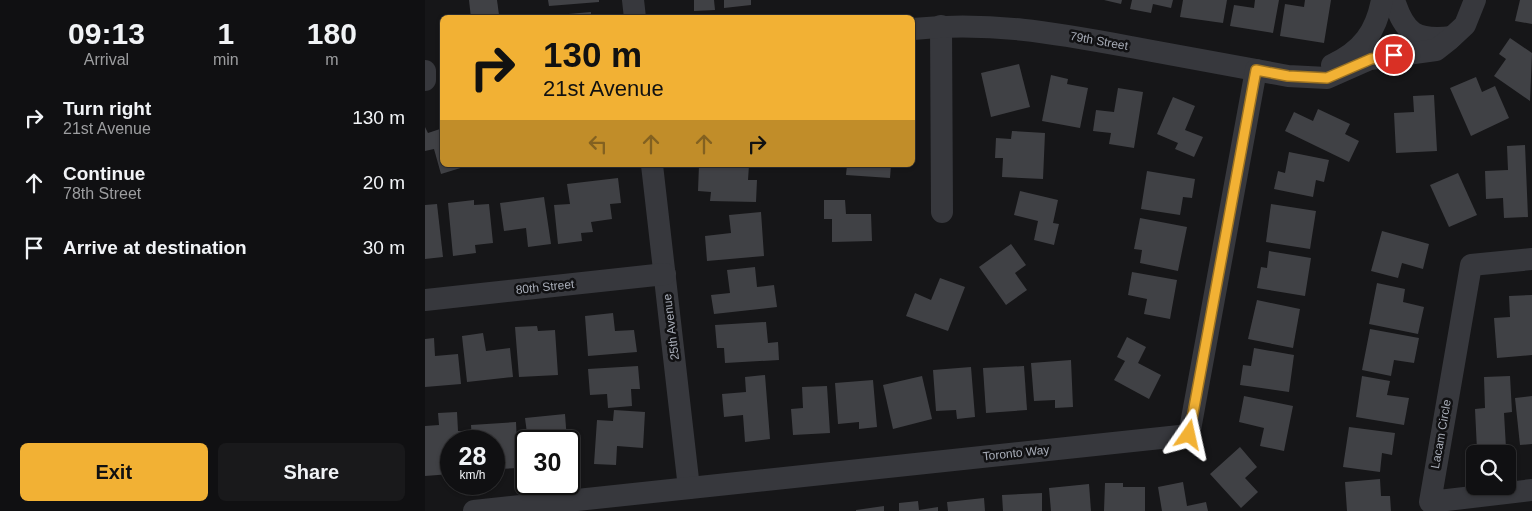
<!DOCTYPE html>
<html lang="en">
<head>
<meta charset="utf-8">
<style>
  :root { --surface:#101012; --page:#19191b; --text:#f1f3f6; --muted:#9c9d9f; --line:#303032; --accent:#f2b134 }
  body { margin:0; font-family:Arial,sans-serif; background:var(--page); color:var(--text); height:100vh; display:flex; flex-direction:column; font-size:19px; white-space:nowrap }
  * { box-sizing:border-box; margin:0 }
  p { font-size:16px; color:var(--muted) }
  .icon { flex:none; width:28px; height:28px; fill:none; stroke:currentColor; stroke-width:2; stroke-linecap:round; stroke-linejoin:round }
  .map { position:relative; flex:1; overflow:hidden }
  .drawer { display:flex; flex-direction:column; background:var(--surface); width:425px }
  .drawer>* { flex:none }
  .banner { position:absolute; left:15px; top:15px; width:475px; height:152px; border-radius:8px; box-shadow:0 1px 4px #0004,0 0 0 1px var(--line); background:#f2b134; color:#111; overflow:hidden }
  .tools { position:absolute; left:1041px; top:445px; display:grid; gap:10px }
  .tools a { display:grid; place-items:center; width:50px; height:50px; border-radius:8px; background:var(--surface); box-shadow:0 1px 4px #0004,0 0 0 1px var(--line); font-size:25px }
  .speed { position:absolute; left:15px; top:430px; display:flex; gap:10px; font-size:25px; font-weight:700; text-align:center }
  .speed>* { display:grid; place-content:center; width:65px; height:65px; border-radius:50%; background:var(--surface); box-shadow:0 1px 4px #0004,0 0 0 1px var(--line); line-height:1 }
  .speed small { font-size:12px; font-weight:400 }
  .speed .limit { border:2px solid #111; border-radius:8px; background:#fff; color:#111 }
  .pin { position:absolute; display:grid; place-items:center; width:42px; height:42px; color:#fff; margin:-21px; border:2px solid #fff; border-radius:50%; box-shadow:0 1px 5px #0007 }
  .me { position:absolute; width:55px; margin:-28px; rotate:11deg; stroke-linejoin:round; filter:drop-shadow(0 0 4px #0008) }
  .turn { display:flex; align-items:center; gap:18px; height:105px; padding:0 20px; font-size:22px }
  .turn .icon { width:65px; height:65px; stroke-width:2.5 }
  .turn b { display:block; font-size:35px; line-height:42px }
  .lanes { display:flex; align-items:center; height:48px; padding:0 20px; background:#0003; justify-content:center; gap:25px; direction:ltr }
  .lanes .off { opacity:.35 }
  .eta { display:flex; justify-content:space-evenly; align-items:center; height:85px; text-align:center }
  .eta b { font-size:30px; font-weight:800; line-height:35px }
  .button { display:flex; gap:10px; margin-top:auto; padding:10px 20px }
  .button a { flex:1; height:58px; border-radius:8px; background:var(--accent); color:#111; font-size:20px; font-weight:800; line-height:58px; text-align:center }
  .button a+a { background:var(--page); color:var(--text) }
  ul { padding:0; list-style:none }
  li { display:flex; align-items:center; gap:15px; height:65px; padding:0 20px }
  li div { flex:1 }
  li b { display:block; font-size:19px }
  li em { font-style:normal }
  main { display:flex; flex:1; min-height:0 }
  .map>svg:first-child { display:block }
</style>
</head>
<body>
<main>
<section class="drawer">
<div class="eta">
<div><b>09:13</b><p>Arrival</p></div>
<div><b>1</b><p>min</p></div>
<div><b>180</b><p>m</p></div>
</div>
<ul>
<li><svg class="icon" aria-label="right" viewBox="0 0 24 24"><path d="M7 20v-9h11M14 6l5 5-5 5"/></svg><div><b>Turn right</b><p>21st Avenue</p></div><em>130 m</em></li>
<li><svg class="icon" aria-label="ahead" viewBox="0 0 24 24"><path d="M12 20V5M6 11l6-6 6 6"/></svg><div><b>Continue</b><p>78th Street</p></div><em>20 m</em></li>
<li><svg class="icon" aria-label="arrive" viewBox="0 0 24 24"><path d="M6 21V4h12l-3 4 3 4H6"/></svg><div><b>Arrive at destination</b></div><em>30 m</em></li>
</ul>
<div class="button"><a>Exit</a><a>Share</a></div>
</section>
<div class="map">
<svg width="1107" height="511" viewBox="0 0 1107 511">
  <rect width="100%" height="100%" fill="#161618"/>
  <!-- building -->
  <g fill="#404145">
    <path d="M44 0H72L74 15 46 18Z"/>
    <path d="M123 0H174V2L124 6Z"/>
    <path d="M269 0H289L290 10 269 11Z"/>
    <path d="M299 0H326V5L299 8Z"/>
    <path d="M679 0H697L696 4Z"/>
    <path d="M707 0H748L746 8 728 4 726 13 705 9Z"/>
    <path d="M758 0H802L798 23 755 17Z"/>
    <path d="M830 0H854L848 33 805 26 809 5 829 8Z"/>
    <path d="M880 0H906L899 43 855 36 860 4 879 7Z"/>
    <path d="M1095 0H1107V24L1090 21Z"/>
    <path d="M166 12V18H121V16Z"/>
    <path d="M1085 38 1107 53 1105 101 1069 76 1081 59 1074 54Z"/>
    <path d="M594 64 605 107 566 117 556 73Z"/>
    <path d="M626 75 643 79 642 84 663 88 655 128 617 121Z"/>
    <path d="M1051 77 1057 92 1070 86 1084 118 1046 136 1025 88Z"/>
    <path d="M693 88 718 92 709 148 684 144 686 133 668 131 671 110 689 112Z"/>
    <path d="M1009 95 1012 151 971 153 969 113 989 112 988 96Z"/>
    <path d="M748 97 770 106 760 130 778 137 769 157 750 149 753 143 732 134Z"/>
    <path d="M893 109 925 124 920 134 934 141 924 162 860 131 869 112 888 121Z"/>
    <path d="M0 127 3 133 18 128V165L42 166 16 174 9 149 0 151Z"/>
    <path d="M587 131 620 133 618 179 577 177 578 158H570L571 138 586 139Z"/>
    <path d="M1100 145 1103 217 1079 218 1078 198 1061 199 1060 171 1083 170 1082 146Z"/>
    <path d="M864 152 904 160 899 182 891 180 888 197 849 189 853 171 860 173Z"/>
    <path d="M274 165H324L323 180H332L331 202 285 201 286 192 273 191Z"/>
    <path d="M422 165H466L465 178 421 175Z"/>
    <path d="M722 171 770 179 767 198 758 197 755 215 716 209Z"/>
    <path d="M1033 173 1052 215 1024 227 1005 185Z"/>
    <path d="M193 178 196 203 185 204 187 219 166 222 168 232 156 233 157 241 133 244 129 205 145 204 142 184Z"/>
    <path d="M595 191 633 200 628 223 634 224 629 245 609 240 613 221 589 215Z"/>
    <path d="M119 197 126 244 103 247 101 228 79 231 75 203Z"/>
    <path d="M49 200V205L64 204 68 243 50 245 51 253 28 256 23 203Z"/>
    <path d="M399 200H420L421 214H446L447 241 407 242V219H399Z"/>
    <path d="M12 204 18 257 0 259V205Z"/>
    <path d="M846 204 891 211 885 249 841 242Z"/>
    <path d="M336 212 339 256 282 261 280 236 306 233 304 215Z"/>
    <path d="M715 218 762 227 753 271 715 263 717 250 709 249Z"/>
    <path d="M957 231 1004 244 998 269 977 263 973 278 946 271Z"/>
    <path d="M586 244 601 265 590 273 602 290 581 305 554 267Z"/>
    <path d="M844 251 886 258 880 296 832 288 836 267 842 268Z"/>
    <path d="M330 267 332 287 349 285 352 307 289 314 286 295 305 293 302 270Z"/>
    <path d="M707 272 752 280 745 319 719 314 722 299 703 295Z"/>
    <path d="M515 278 540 287 523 331 481 316 490 293 506 300Z"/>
    <path d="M952 283 980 289 978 302 999 307 993 334 944 324Z"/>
    <path d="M1107 295V355L1072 358 1069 318 1085 317 1084 296Z"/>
    <path d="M832 300 875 309 868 348 823 339Z"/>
    <path d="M188 313 190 331 209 330 212 352 163 356 160 316Z"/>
    <path d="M341 322 343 343 353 342 354 360 300 363 299 348H292L290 325Z"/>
    <path d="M112 326 113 331 130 330 133 375 94 377 90 327Z"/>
    <path d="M945 329 994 338 989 363 969 360 966 376 937 370Z"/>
    <path d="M58 333 61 351 85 348 88 377 42 382 37 336Z"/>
    <path d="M702 337 721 347 713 363 736 375 724 399 689 380 700 361 692 357Z"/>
    <path d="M9 338 10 356 33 354 36 384 0 387V339Z"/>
    <path d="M829 348 869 355 864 392 815 385 818 365 826 366Z"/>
    <path d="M646 360 648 407 630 408V400L609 401 606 363Z"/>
    <path d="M213 366 215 389H206L207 406 183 408 182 394 165 395 163 369Z"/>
    <path d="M599 366 602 410 561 413 558 368Z"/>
    <path d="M546 367 550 417 532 419 531 410 511 411 508 370Z"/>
    <path d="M340 375 345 439 320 442 318 415 299 417 297 394 321 392 320 377Z"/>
    <path d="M497 376 507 419 468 429 458 385Z"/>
    <path d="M937 376 965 381 962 395 984 398 979 425 931 417Z"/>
    <path d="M1085 376 1087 412 1079 413 1081 448 1052 450 1050 409 1060 408 1059 377Z"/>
    <path d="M448 380 452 427 434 429V422L413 424 410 383Z"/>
    <path d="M402 386 405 433 368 435 366 409 378 408 377 387Z"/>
    <path d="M819 396 868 406 859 451 835 446 839 428 814 422Z"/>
    <path d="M1107 396V444L1095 445 1090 398Z"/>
    <path d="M189 410 220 412 218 448 192 446 191 465 169 464 172 420 188 421Z"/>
    <path d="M32 412 33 431H39L40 441H26V474L0 476V426L14 425 13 413Z"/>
    <path d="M140 414 142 441H103L100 418Z"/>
    <path d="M91 422 93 468 73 469 72 451H69V441H47L46 425Z"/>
    <path d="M924 427 970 433 967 455 957 453 955 472 918 467Z"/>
    <path d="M815 447 832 467 820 478 833 492 816 508 785 474Z"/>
    <path d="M955 479 956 496H965L966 511H922L920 482Z"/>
    <path d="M758 482 762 506 781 502 783 511H737L733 487Z"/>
    <path d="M680 483H698V487H720V511H679Z"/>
    <path d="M664 484 666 511H626L624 488Z"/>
    <path d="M617 493V511H578L577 495Z"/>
    <path d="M559 498 560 511H523L522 502Z"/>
    <path d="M493 501 494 510 513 507V511H474V503Z"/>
    <path d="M459 506V511H431V510Z"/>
  </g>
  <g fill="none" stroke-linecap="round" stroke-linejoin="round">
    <!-- minor -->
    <g stroke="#37383d" stroke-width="22">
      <path d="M208 0 210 18"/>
      <path d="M969 0C980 34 991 41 1027 37"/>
      <path d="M516 26 517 212"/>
      <path d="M488 29C565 21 630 33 706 47 758 57 810 66 863 76L902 78 945 59 1011 50 1025 39 1040 25 1050 0"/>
      <path d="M907 65C937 51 951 32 957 0"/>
      <path d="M0 71V80"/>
      <path d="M227 165 264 488"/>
      <path d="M1107 259 1046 265 1005 502 1107 490"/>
      <path d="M0 300 240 274"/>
      <path d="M49 511 764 435 831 70"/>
    </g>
  </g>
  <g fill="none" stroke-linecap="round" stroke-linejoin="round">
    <defs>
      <path id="route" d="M764 435 831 70 863 76 902 78 946 59 969 55"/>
    </defs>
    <!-- route casing -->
    <use href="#route" stroke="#9d7322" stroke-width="12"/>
    <!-- route -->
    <use href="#route" stroke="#f2b134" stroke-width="9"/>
  </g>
  <g text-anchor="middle" stroke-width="5" stroke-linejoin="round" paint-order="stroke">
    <!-- street labels -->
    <g font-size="12" fill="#a8adb8" stroke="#111113">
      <text transform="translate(674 41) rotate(10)" y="4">79th Street</text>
      <text transform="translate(120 287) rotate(-6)" y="4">80th Street</text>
      <text transform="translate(246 327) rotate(-97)" y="4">25th Avenue</text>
      <text transform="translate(1016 434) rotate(-80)" y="4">Lacam Circle</text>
      <text transform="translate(591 453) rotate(-6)" y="4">Toronto Way</text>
    </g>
  </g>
</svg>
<div class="tools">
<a><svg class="icon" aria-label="search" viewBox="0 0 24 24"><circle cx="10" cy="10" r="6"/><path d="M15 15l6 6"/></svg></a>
</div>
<div class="speed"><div>28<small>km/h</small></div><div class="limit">30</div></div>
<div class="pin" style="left:969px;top:55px;background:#d93025"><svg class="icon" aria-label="arrive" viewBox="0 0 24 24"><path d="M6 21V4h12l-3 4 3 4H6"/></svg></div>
<svg class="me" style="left:764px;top:435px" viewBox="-20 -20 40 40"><path d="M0-17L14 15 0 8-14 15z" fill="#f2b134" stroke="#fff" stroke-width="4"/></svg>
<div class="banner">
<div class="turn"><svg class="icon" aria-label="right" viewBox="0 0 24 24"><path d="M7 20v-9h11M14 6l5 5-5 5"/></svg><div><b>130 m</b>21st Avenue</div></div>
<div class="lanes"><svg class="icon off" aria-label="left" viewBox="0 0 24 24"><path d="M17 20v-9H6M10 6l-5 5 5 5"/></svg><svg class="icon off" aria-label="ahead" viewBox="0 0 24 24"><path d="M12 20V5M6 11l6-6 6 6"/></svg><svg class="icon off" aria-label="ahead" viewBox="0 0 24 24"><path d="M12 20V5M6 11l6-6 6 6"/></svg><svg class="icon" aria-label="right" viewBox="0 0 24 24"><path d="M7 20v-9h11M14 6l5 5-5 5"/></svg></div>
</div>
</div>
</main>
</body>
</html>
